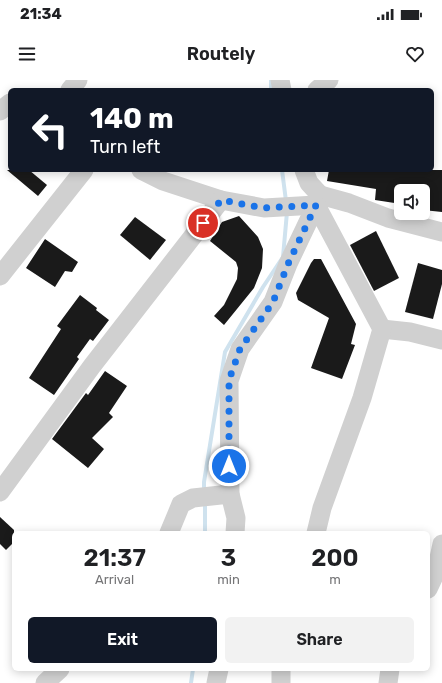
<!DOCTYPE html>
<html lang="en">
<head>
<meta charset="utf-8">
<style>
  :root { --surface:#fff; --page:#f2f2f2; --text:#202124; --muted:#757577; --accent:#111827 }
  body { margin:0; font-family:Rubik,sans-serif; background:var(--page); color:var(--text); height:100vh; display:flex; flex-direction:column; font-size:15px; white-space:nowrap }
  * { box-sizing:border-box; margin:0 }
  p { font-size:13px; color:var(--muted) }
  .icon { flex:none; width:22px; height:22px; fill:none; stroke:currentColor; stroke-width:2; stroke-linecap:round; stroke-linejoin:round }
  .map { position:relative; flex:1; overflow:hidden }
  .sheet { position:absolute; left:12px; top:451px; width:418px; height:140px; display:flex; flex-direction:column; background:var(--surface); border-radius:6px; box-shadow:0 2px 10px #0003 }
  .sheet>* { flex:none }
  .top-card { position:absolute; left:8px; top:8px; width:426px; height:84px; border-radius:6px; box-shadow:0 2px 10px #0003; background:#111827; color:#fff; overflow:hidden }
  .buttons { position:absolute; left:394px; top:104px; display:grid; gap:8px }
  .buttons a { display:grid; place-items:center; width:36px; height:36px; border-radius:6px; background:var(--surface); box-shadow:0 2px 10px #0003; font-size:20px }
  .pin { position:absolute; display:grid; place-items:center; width:34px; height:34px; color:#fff; margin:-17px; border:2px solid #fff; border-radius:50%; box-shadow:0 1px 4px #0007 }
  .me { position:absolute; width:44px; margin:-22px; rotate:0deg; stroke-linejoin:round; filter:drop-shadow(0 0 3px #0008) }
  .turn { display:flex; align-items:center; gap:14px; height:84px; padding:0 16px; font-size:18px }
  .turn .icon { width:52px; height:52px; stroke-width:2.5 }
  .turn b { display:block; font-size:28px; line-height:34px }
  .eta { display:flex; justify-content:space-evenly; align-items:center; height:68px; text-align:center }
  .eta b { font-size:24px; font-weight:600; line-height:28px }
  .cta { display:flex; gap:8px; margin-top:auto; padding:8px 16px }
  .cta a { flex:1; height:46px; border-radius:6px; background:var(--accent); color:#fff; font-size:16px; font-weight:600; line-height:46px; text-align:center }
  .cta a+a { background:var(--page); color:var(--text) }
  .status { display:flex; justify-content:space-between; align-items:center; height:28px; padding:0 20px; background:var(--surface); direction:ltr }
  .status svg { height:11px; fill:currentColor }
  header { display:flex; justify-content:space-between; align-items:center; height:52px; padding:0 16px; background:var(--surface); font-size:18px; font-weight:600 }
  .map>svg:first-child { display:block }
</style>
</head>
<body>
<div class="status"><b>21:34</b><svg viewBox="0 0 49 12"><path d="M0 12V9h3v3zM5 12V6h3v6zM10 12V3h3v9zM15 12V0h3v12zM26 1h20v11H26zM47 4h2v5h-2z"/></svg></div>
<header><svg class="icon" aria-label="menu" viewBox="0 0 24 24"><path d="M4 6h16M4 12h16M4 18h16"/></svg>Routely<svg class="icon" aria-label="heart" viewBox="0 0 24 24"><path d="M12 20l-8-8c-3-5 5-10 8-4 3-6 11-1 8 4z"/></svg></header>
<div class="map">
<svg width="442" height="603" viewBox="0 0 442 603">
  <rect width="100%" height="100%" fill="#fff"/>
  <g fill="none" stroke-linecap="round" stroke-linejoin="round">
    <!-- stream -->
    <g stroke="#cfe2ee" stroke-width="4">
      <path d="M271 0V10"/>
      <path d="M282 90 286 121"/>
      <path d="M204 413V402L225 272 263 207 283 177 287 132"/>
      <path d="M205 421V453"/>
      <path d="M191 603 193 589"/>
    </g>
  </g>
  <!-- building -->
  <g fill="#1a1a1a">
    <path d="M7 90H29L47 105 38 116Z"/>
    <path d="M329 90H442V132L423 130V111H401V124L375 120 376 109 327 101Z"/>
    <path d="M239 136 258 157 263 169 262 188 254 208 224 245 214 236 224 225 237 199 238 188 236 182 210 161 222 142Z"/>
    <path d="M135 137 166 160 150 180 120 155Z"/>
    <path d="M376 151 399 198 374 211 350 165Z"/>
    <path d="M45 159 78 182 72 192 65 191 55 207 26 188Z"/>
    <path d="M314 179H321L356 244 351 264 355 265 342 299 311 288 329 238 298 220 296 213 311 183Z"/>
    <path d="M418 183 442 190V204L433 239 405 232Z"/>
    <path d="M80 215 97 228 96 230 109 240 93 261 90 259 77 277 79 279 54 315 29 298 61 249 57 246Z"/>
    <path d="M105 291 127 306 109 333 113 337 92 358 104 369 88 388 52 359 86 313 88 315Z"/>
    <path d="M0 437 14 450V462L6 470 0 464Z"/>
  </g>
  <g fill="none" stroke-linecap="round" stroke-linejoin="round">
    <!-- minor -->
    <g stroke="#d0d0d0" stroke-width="19">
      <path d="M280 0 282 10"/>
      <path d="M70 10 78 0"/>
      <path d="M317 10 329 0"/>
      <path d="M0 31 10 23"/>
      <path d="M141 90 163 101 221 120 264 128 316 125 320 115 349 123 388 138 442 152"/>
      <path d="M304 90 309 103 320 115"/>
      <path d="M0 196 84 90"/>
      <path d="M382 249 410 252 442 260"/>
      <path d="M0 412 92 286 221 120"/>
      <path d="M169 453 181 424 193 418 230 414"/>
      <path d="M235 453 236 438 230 414 229 301 240 269 273 222 288 184 316 125 382 249 362 318 322 428 316 453"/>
      <path d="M428 509 436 492 442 464"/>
      <path d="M45 603 60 589"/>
      <path d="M216 603 219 589"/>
      <path d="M281 603V589"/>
      <path d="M388 603 390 589"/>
    </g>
  </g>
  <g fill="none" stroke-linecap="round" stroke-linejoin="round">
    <!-- route -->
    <path stroke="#1a73e8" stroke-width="7" stroke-dasharray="0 12.6" d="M203 143 221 120 264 128 316 125 288 184 273 222 240 269 229 300V386"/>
  </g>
</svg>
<div class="buttons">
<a><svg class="icon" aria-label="sound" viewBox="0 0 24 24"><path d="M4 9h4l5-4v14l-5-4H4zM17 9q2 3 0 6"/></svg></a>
</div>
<div class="pin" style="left:203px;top:143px;background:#d93025"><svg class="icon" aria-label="arrive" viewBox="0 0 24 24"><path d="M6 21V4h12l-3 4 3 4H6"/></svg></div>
<svg class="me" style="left:229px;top:386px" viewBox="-20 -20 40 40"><circle r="17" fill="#1a73e8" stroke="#fff" stroke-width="3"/><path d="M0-11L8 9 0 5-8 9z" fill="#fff"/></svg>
<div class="top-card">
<div class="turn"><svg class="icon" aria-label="left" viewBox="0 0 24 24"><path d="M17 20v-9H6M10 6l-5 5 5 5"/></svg><div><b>140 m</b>Turn left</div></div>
</div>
<section class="sheet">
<div class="eta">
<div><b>21:37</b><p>Arrival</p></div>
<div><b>3</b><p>min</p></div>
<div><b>200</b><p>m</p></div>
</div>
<div class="cta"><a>Exit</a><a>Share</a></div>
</section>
</div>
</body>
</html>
